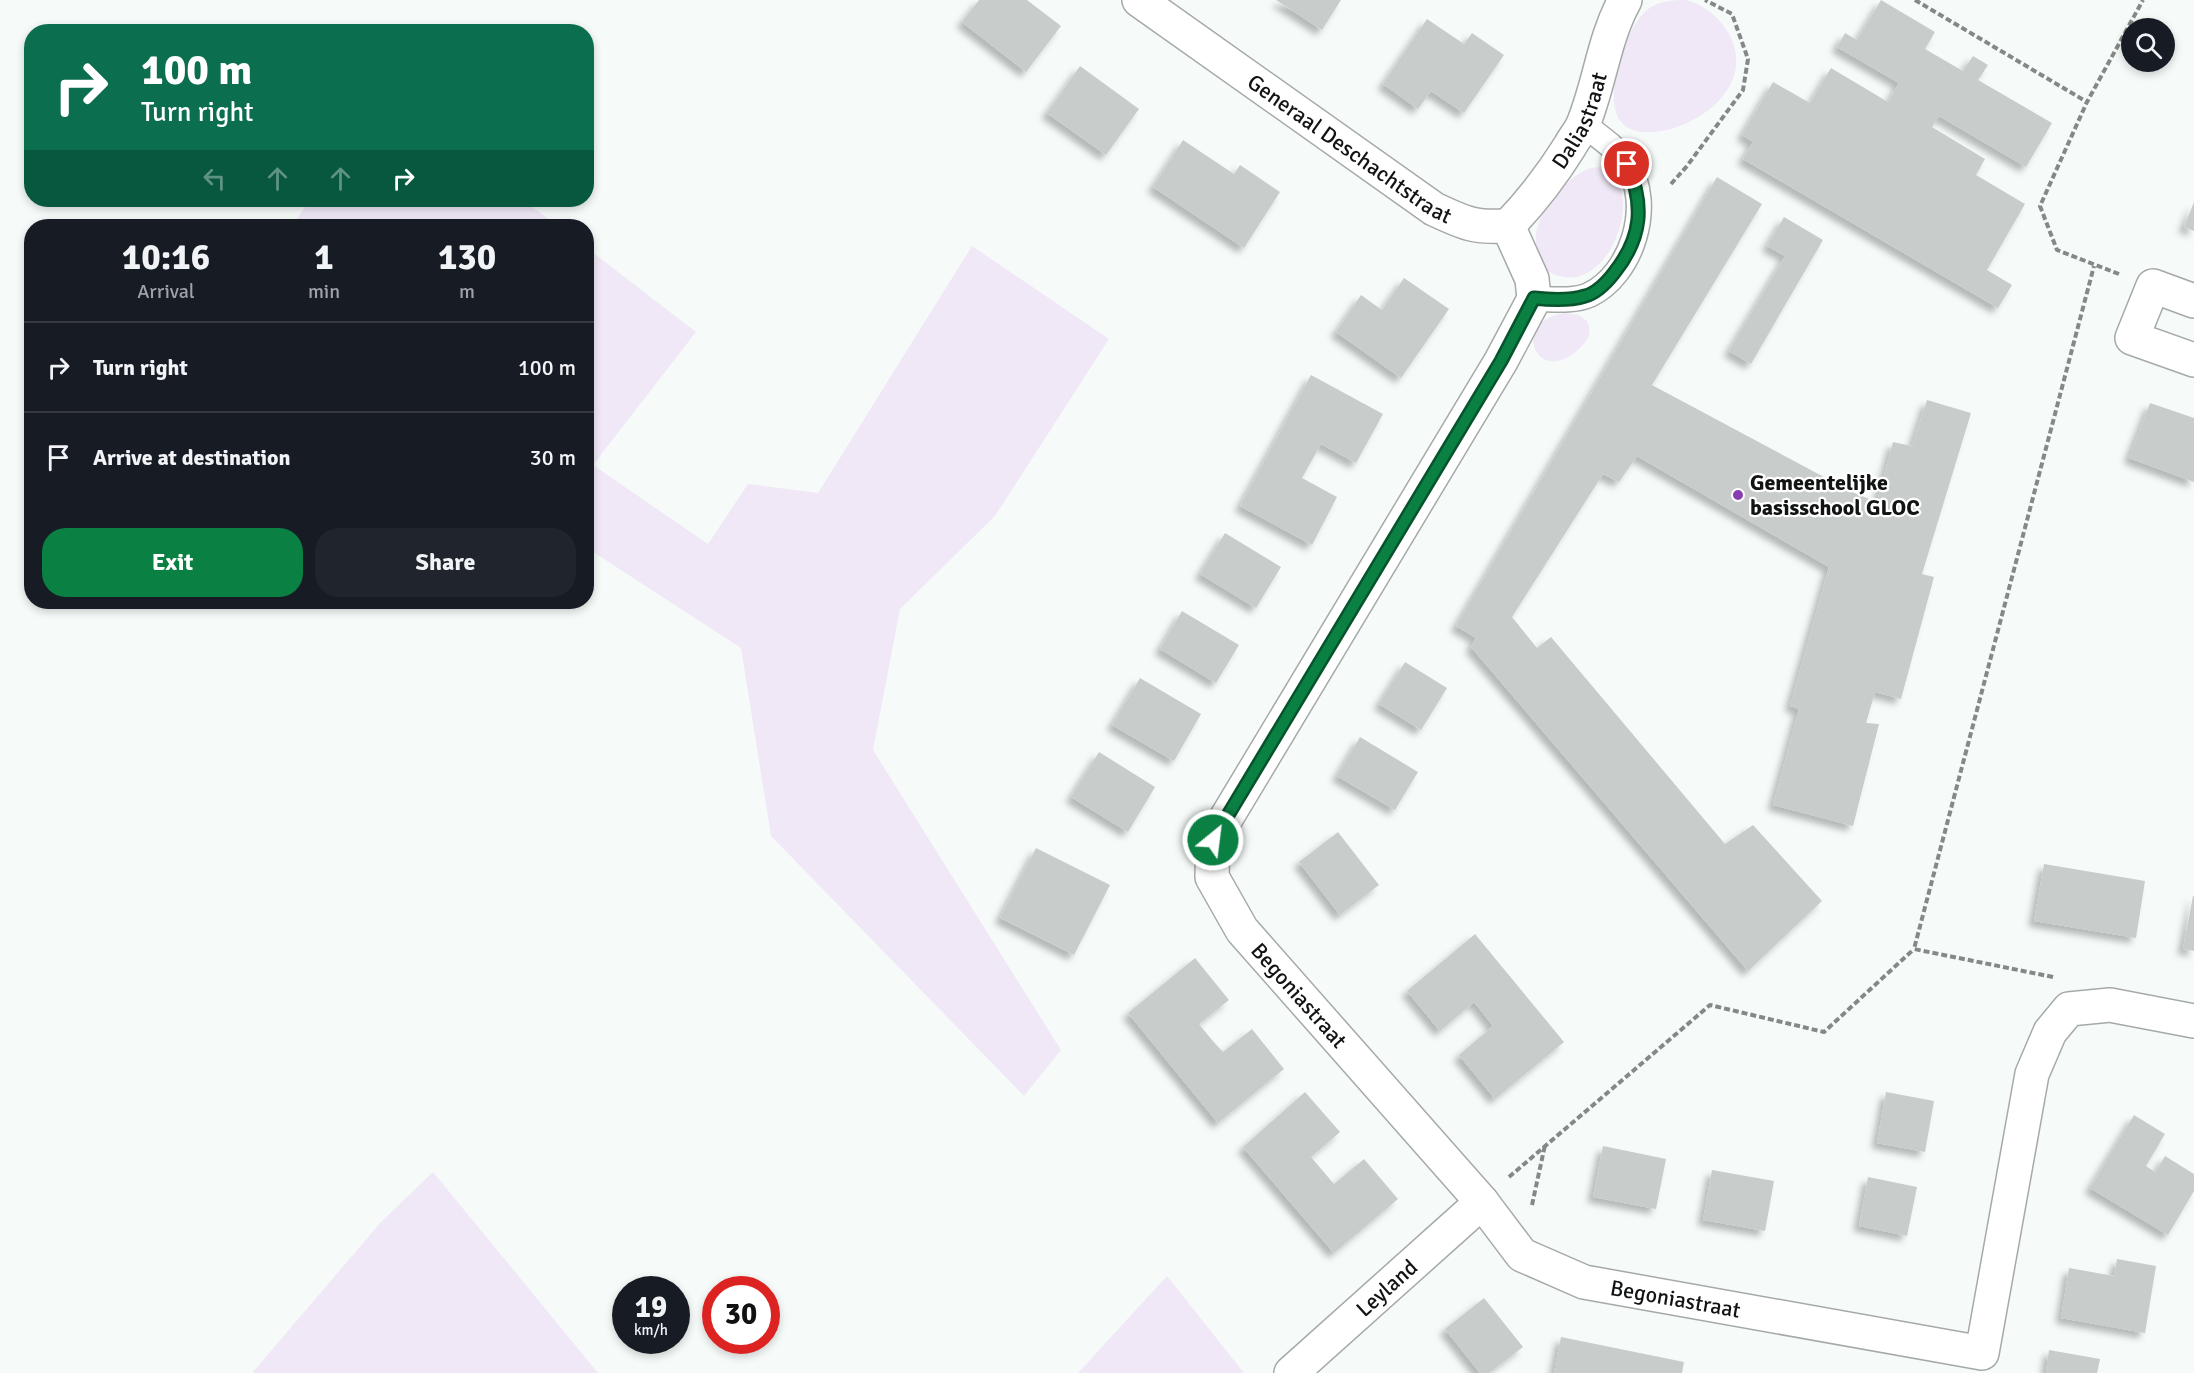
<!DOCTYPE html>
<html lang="en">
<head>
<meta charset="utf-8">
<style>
  :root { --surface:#171b24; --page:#20242c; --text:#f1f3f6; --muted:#9ea1a6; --line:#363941; --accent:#0b8043 }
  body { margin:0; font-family:Signika,sans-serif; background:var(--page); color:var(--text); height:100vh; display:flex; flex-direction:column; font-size:22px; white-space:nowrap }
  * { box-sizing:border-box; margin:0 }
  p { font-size:20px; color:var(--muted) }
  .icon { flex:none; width:33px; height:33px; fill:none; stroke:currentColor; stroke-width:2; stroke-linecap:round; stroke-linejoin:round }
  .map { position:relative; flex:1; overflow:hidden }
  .side { position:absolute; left:24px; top:219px; width:570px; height:390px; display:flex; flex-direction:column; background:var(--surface); border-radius:24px; box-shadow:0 3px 9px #0003 }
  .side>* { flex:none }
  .top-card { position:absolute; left:24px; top:24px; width:570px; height:183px; border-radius:24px; box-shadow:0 3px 9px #0003; background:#0b6e4f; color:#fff; overflow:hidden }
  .buttons { position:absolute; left:2121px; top:18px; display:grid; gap:12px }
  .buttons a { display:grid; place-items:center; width:54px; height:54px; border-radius:50%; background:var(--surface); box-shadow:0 3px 9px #0003; font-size:30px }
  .speed { position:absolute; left:612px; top:1276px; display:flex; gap:12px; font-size:30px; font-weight:700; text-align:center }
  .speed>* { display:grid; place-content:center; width:78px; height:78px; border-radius:50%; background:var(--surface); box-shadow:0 3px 9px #0003; line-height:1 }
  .speed small { font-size:15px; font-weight:400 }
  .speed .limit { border:9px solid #d22; background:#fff; color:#111 }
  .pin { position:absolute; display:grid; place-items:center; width:51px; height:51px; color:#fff; margin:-26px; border:3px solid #fff; border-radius:50%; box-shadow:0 2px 6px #0007 }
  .me { position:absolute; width:66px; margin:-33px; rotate:29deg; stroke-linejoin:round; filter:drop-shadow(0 0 4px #0008) }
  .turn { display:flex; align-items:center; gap:21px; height:126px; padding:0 18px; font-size:27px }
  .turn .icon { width:78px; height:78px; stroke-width:2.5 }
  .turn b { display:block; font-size:42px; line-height:51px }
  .lanes { display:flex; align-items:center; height:57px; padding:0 18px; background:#0003; justify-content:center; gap:30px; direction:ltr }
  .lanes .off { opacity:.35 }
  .eta { display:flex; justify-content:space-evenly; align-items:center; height:102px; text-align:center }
  .eta b { font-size:36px; font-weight:700; line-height:42px }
  .button { display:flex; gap:12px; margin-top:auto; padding:12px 18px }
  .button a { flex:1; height:69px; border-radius:24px; background:var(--accent); color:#fff; font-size:24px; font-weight:700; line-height:69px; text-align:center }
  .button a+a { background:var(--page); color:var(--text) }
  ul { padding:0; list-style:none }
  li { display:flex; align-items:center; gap:18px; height:90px; padding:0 18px; border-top:2px solid var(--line) }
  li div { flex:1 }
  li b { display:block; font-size:22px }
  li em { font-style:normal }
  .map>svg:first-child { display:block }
</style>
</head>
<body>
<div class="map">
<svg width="2194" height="1373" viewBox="0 0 2194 1373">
  <defs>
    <filter id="shadow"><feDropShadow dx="-5.5" dy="5.5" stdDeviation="3" flood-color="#0004"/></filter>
  </defs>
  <rect width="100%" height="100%" fill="#f6fbf9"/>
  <!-- green -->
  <g fill="#f0e8f6">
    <path d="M1686 0C1702 4 1717 15 1726 29 1772 100 1651 155 1622 123 1601 99 1625 28 1647 10 1658 1 1672 0 1686 0Z"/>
    <path d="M1601 167C1649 183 1612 292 1559 276 1551 274 1545 270 1542 262 1538 253 1535 246 1536 236 1537 214 1564 180 1584 171 1589 168 1595 167 1601 167Z"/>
    <path d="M310 200H523L558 226H292Z"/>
    <path d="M972 246 1109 339 995 516 900 609 873 750 1061 1050 1024 1096 771 836 741 648 587 548V248L696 332 593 465 708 544 748 484 818 493Z"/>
    <path d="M1565 313 1579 315 1587 321C1592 332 1589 338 1582 346 1538 392 1507 321 1565 313Z"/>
    <path d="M433 1172 598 1373H252L381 1222Z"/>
    <path d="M1167 1276 1244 1373H1078Z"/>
  </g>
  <!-- building -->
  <g fill="#c8cdcc" filter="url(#shadow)">
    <path d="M979 0H1027L1061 26 1026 72 962 22Z"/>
    <path d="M1276 0H1341L1322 30Z"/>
    <path d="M1881 0 1935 32 1925 49 1963 71 1973 56 1988 65 1978 80 2052 123 2026 167 1939 116 1932 127 1985 159 1976 175 2025 204 1987 270 2012 285 1998 308 1743 159 1753 142 1742 135 1773 82 1810 103 1831 68 1888 102 1899 83 1837 47 1845 33 1857 40Z"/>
    <path d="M1427 19 1464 44 1472 33 1504 55 1464 113 1431 91 1418 109 1383 84Z"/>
    <path d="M1080 66 1139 109 1106 155 1047 113Z"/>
    <path d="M1183 140 1234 174 1240 165 1280 192 1244 248 1153 187Z"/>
    <path d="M1717 177 1762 204 1652 385 1852 492 1877 502 1893 442 1912 446 1927 400 1971 413 1922 574 1934 577 1901 699 1875 692 1866 723 1879 724 1853 826 1773 805 1799 709 1790 706 1829 567 1637 456 1619 482 1603 474 1512 617 1537 648 1551 637 1725 844 1753 825 1822 901 1748 971 1471 647 1476 638 1456 626Z"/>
    <path d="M2194 202V231L2184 227Z"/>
    <path d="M1784 217 1823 240 1751 364 1729 351 1785 256 1767 246Z"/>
    <path d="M1404 278 1449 309 1401 378 1336 332 1361 295 1382 310Z"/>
    <path d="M1311 375 1383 414 1356 463 1321 444 1302 478 1337 497 1312 545 1240 506Z"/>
    <path d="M2150 403 2194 418V482L2129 458Z"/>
    <path d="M1225 533 1281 567 1256 608 1200 574Z"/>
    <path d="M1182 611 1239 645 1216 683 1160 649Z"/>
    <path d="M1405 662 1447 688 1421 730 1379 704Z"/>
    <path d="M1140 678 1201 714 1174 761 1112 725Z"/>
    <path d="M1360 737 1418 772 1395 810 1337 776Z"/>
    <path d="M1099 752 1155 787 1128 832 1071 797Z"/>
    <path d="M1338 832 1379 885 1340 915 1299 862Z"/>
    <path d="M1036 848 1110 885 1074 955 1000 918Z"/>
    <path d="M2044 864 2145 881 2136 938 2034 921Z"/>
    <path d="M2193 896H2194V951L2183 949Z"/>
    <path d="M1475 934 1564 1042 1495 1099 1459 1055 1493 1026 1483 1013 1474 1002 1440 1031 1407 991Z"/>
    <path d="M1195 958 1229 1000 1199 1024 1212 1040 1223 1052 1252 1029 1284 1069 1218 1123 1128 1013Z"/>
    <path d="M1305 1092 1340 1132 1311 1157 1334 1184 1364 1159 1398 1199 1334 1253 1243 1147Z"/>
    <path d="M1886 1092 1934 1101 1925 1152 1877 1143Z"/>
    <path d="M2134 1115 2165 1134 2146 1166 2155 1172 2165 1156 2194 1174V1191L2168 1235 2090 1188Z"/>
    <path d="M1603 1146 1666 1159 1656 1209 1593 1197Z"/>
    <path d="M1712 1170 1774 1181 1765 1231 1703 1220Z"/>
    <path d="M1868 1177 1917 1187 1907 1236 1859 1226Z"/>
    <path d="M2117 1259 2156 1266 2145 1333 2061 1318 2069 1268 2114 1276Z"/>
    <path d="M1484 1298 1523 1347 1489 1373H1480L1445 1329Z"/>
    <path d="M1561 1337 1684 1362 1682 1373H1554Z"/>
    <path d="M2049 1350 2100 1359 2097 1373H2046Z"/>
  </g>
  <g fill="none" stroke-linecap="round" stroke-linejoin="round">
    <defs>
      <path id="lane" d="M1534 299C1551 299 1573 302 1589 295 1632 275 1654 205 1627 164 1617 148 1598 136 1583 124"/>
      <g id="street">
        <path id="s1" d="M1139 0 1434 209C1464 223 1474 228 1508 226"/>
        <path id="s2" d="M1508 226 1532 279 1534 299 1501 361 1213 840 1212 877 1242 930 1482 1202 1522 1255 1584 1282 1982 1353 2032 1074 2050 1032 2069 1009 2110 1005 2194 1021"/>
        <path id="s3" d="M1508 226C1531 202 1552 175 1570 146 1574 138 1581 131 1584 122 1600 82 1604 38 1625 0"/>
        <path d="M2194 301 2153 286 2132 338 2194 360"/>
        <path id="s4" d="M1291 1373 1482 1202"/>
      </g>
    </defs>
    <!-- lane casing -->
    <use href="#lane" stroke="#a5aaa8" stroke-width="27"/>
    <!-- street casing -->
    <use href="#street" stroke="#a5aaa8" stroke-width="36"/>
    <!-- path -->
    <g stroke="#858887" stroke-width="4" stroke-dasharray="6 3" stroke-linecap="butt">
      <path d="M1915 0 2087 102"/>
      <path d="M1671 184 1687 166 1743 90 1748 59 1732 14 1705 0"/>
      <path d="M2119 274 2057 250 2040 206 2087 102 2143 0"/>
      <path d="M2053 977 1914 949 2094 266"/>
      <path d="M1509 1177 1710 1005 1824 1032 1914 949"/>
      <path d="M1532 1205 1545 1145"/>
    </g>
    <!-- lane -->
    <use href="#lane" stroke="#fff" stroke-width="24"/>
    <!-- street -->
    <use href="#street" stroke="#fff" stroke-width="33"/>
  </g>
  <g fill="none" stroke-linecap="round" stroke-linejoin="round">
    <defs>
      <path id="route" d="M1213 840 1501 361 1534 298C1551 300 1569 301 1585 296 1597 293 1607 282 1614 273 1642 238 1645 205 1627 164"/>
    </defs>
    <!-- route casing -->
    <use href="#route" stroke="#07532c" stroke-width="15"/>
    <!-- route -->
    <use href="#route" stroke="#0b8043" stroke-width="10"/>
  </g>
  <!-- markers -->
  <circle fill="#883eaf" stroke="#fff" stroke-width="2" cx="1738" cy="495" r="6"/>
  <g text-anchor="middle" stroke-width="4.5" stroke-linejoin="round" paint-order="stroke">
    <!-- street labels -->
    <g font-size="22" fill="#121414" stroke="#fff">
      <text dy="8" stroke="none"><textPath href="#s3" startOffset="129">Daliastraat</textPath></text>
      <text dy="8" stroke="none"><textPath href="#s1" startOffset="258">Generaal Deschachtstraat</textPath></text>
      <text dy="8" stroke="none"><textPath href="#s2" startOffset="892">Begoniastraat</textPath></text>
      <text dy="8" stroke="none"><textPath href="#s4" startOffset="128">Leyland</textPath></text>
      <text dy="8" stroke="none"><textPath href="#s2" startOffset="1395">Begoniastraat</textPath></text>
    </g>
    <!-- poi labels -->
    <g font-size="22" font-weight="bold" fill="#121414" stroke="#fff" text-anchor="start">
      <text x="1750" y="490">Gemeentelijke<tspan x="1750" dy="25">basisschool GLOC</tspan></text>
    </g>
  </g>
</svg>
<div class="buttons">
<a><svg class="icon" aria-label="search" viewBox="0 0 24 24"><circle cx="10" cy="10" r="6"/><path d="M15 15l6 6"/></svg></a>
</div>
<div class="speed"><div>19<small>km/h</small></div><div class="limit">30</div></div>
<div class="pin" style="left:1627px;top:164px;background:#d93025"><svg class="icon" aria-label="arrive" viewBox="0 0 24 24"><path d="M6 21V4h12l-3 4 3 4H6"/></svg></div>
<svg class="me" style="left:1213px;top:840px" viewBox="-20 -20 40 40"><circle r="17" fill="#0b8043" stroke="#fff" stroke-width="3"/><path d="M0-11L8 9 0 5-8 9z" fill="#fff"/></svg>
<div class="top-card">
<div class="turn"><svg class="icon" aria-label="right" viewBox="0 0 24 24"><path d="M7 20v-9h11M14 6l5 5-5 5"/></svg><div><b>100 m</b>Turn right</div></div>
<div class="lanes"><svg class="icon off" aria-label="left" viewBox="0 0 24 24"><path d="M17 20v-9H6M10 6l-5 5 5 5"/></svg><svg class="icon off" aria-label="ahead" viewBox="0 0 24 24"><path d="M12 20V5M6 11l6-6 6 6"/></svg><svg class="icon off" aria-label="ahead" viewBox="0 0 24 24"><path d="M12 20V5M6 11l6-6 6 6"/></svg><svg class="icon" aria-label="right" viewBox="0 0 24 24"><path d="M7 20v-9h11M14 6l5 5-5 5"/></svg></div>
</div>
<section class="side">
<div class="eta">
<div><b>10:16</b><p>Arrival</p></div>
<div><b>1</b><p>min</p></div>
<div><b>130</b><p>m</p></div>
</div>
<ul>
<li><svg class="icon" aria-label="right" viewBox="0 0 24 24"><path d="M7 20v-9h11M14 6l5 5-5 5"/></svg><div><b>Turn right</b></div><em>100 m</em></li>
<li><svg class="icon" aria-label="arrive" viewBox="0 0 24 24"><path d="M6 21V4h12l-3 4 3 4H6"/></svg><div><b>Arrive at destination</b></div><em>30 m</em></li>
</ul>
<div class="button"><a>Exit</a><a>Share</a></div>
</section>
</div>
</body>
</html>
